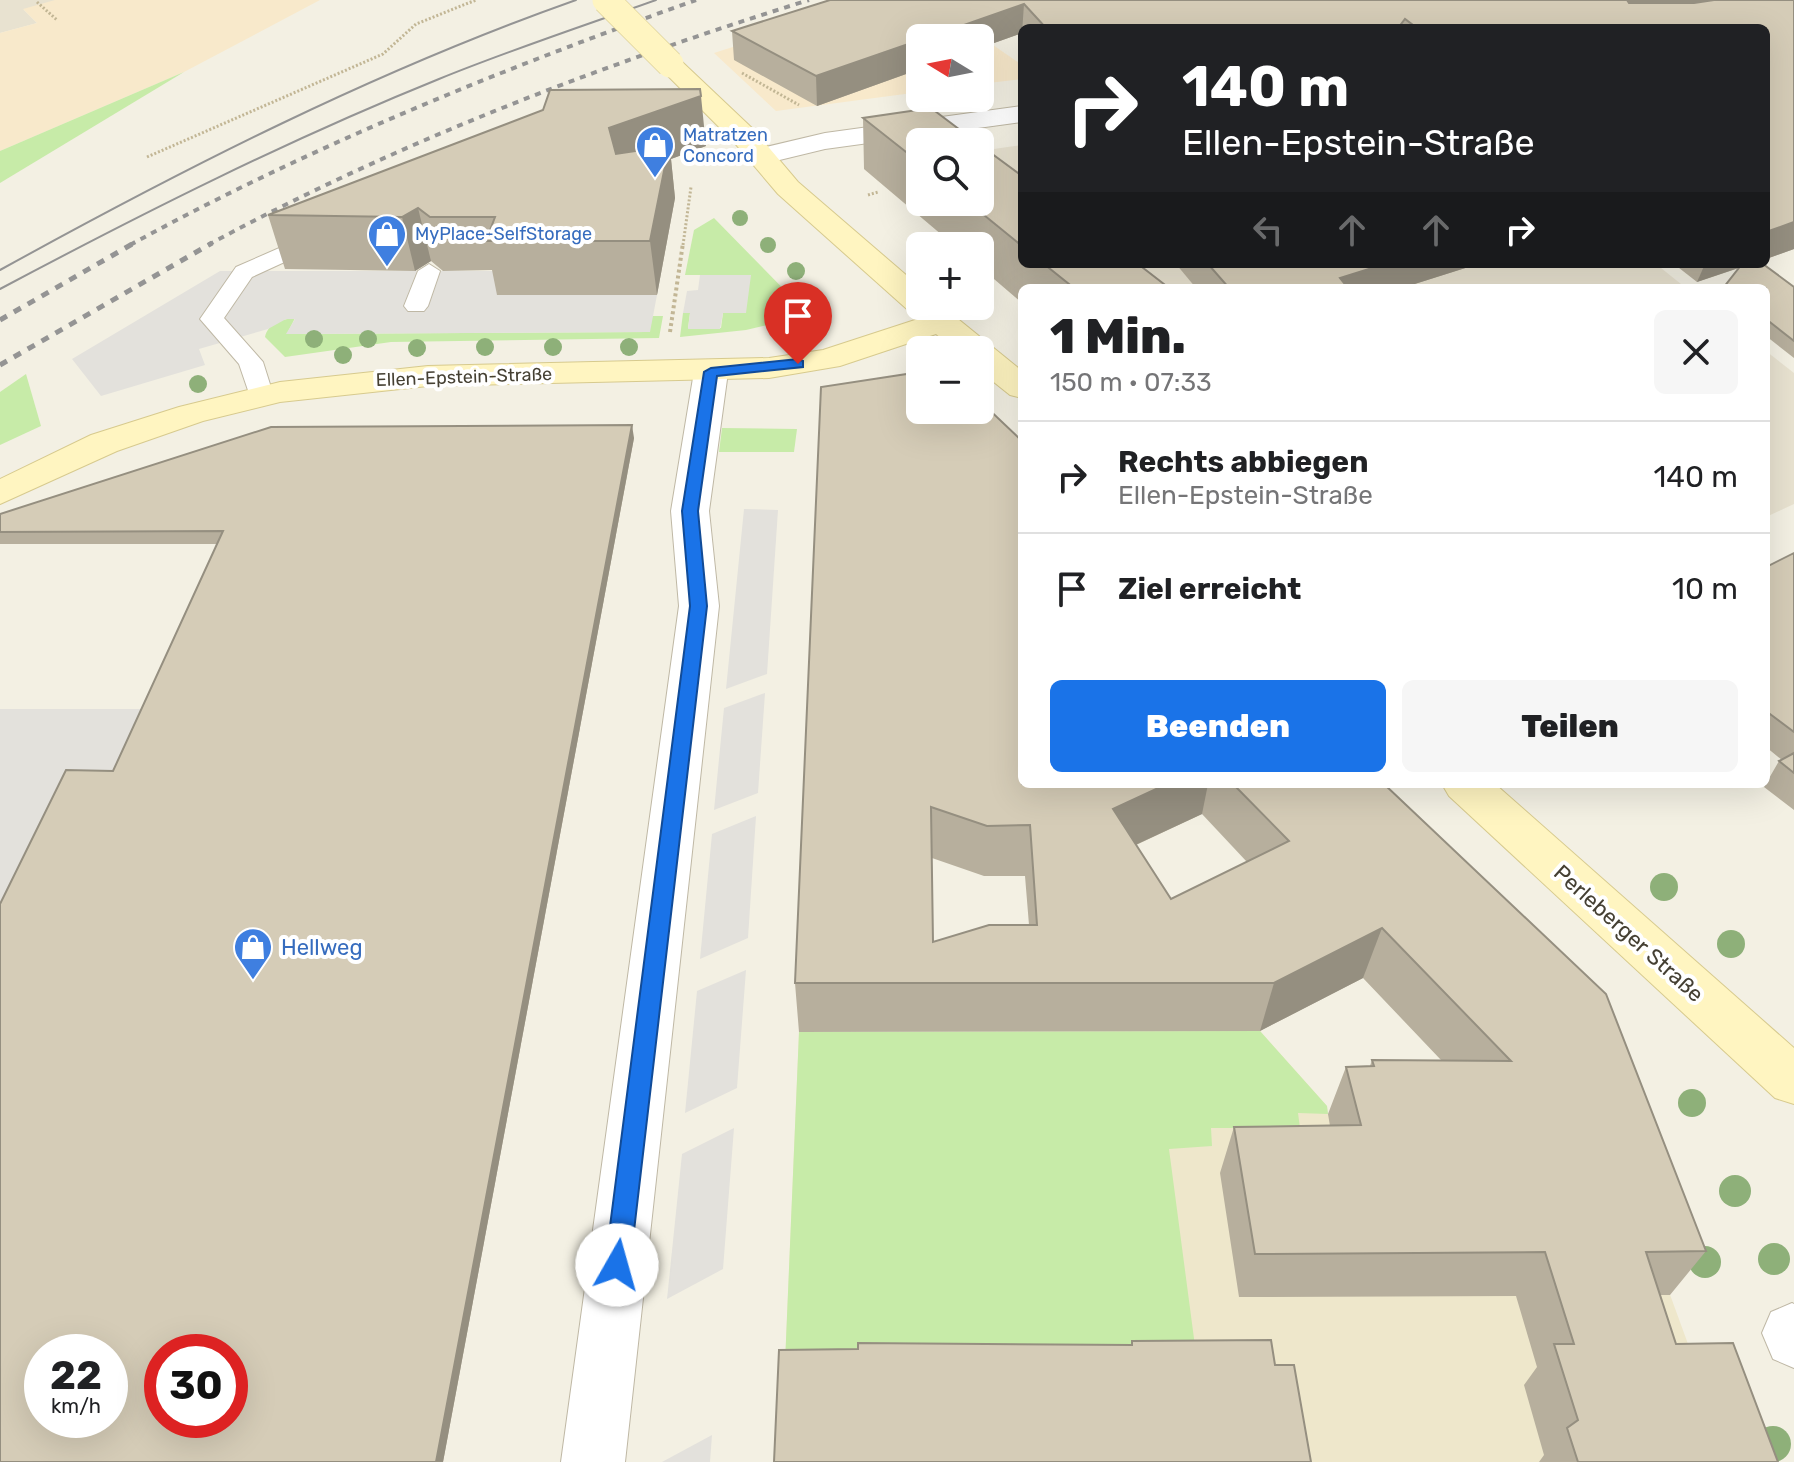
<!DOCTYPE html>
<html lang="de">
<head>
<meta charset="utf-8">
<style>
  :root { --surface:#fff; --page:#f6f6f6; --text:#202124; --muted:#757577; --line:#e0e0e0; --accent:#1a73e8 }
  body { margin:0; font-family:Rubik,sans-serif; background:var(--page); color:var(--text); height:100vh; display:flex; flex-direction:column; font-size:30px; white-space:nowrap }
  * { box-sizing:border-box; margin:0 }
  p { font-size:26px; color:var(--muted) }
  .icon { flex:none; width:44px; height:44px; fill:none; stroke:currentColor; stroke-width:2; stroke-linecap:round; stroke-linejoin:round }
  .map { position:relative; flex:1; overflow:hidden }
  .side { position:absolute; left:1018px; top:284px; width:752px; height:504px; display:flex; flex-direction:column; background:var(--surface); border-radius:12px; box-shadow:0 8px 32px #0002 }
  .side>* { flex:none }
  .top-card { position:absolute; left:1018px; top:24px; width:752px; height:244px; border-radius:12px; box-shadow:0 8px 32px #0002; background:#202124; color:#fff; overflow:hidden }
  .needle { width:52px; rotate:280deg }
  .tools { position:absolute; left:906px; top:24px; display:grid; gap:16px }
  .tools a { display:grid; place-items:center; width:88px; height:88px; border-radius:12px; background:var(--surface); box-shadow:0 8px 32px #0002; font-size:40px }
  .speed { position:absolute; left:24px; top:1334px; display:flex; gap:16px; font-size:40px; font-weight:700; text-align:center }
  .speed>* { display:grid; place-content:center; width:104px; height:104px; border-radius:50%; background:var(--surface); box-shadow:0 8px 32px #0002; line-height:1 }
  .speed small { font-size:20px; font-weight:400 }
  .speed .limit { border:12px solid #d22; background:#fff; color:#111 }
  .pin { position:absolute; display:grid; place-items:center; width:68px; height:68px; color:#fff; margin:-82px -34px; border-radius:50% 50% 50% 0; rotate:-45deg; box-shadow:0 0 8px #0007 }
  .pin .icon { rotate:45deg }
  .me { position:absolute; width:88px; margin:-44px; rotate:7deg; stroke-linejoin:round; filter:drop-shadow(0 0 6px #0008) }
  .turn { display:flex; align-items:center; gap:28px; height:168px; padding:0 32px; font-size:36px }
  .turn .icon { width:104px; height:104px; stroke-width:2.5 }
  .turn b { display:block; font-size:56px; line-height:68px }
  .lanes { display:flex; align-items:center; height:76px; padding:0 32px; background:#0003; justify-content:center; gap:40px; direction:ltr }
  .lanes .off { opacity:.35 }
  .round { display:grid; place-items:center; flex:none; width:84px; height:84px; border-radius:12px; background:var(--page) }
  .headline { display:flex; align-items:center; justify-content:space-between; height:136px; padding:0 32px }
  h1 { font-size:48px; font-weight:800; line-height:60px }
  .cta { display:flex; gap:16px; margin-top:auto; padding:16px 32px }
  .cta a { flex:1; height:92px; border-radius:12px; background:var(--accent); color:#fff; font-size:32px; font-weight:800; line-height:92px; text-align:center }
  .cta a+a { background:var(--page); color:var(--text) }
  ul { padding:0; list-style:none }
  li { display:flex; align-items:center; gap:24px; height:112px; padding:0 32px; border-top:2px solid var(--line) }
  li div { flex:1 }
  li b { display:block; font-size:30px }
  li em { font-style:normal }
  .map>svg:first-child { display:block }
</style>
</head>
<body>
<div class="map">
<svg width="1794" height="1462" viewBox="0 0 1794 1462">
  <rect width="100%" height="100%" fill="#f3f0e3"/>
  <!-- residential -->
  <g fill="#e8e2d0">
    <path d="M0 0H55L56 1 24 10 37 23 0 33Z"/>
    <path d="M1022 145V264H1656L1686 288H1022V303L980 267V246H955L864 169 920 202H980V151Z"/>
    <path d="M1766 351 1794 373V504L1766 517Z"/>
  </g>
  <!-- commercial -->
  <g fill="#f8e9cb">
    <path d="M55 0H320L184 72 0 151V33L37 23 23 9Z"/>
    <path d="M870 3 964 25 1022 65V79L980 84V38H920V92L776 111 714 53Z"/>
  </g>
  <!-- education -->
  <path fill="#eee7cb" d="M1260 1031 1327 1106 1328 1114 1625 1171 1731 1462H781L799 1032Z"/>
  <!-- green -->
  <g fill="#c7eba8">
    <path d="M184 72 0 183V151Z"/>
    <path d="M714 218 809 315 746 330 680 337 683 313H690L688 328H721L723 313 751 275H685L694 230Z"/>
    <path d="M652 316H663L659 338 391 342 285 357 265 337C268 323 282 319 295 318L287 334 649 332Z"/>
    <path d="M26 374 41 426 0 445V392Z"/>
    <path d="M722 428 797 429 794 452H719Z"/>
    <path d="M1260 1031 1327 1106 1328 1114 1298 1113 1300 1128H1211L1212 1146 1169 1149 1200 1384 784 1387 799 1032Z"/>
  </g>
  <!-- parking -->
  <g fill="#e3e1dc">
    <path d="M220 271H506L657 295 650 332 296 334H286L295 319H286L268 329 199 349 205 365 101 396 72 359Z"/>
    <path d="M700 275H751L746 313H723L720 329H688L690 313H683L687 291 698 290Z"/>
    <path d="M744 509 778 510 767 674 726 689Z"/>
    <path d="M765 693 758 793 714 810 724 708Z"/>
    <path d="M0 709H155L120 784 0 934Z"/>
    <path d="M756 816 748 938 700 959 712 834Z"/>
    <path d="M746 970 737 1088 685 1113 697 991Z"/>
    <path d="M734 1128 723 1269 667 1299 682 1154Z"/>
    <path d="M712 1435 710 1462H662Z"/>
  </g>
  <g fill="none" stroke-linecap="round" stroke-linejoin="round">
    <defs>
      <g id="lane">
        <path d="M318 231 329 238 326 243 252 277 224 318 263 362 274 397 261 405 252 402 239 364 200 319 236 267Z"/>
        <path d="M429 264 440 271 428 306 424 311H408L404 306 418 271Z"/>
      </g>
      <g id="street">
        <path d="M1022 106V122L825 149 763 164 753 162 749 156 753 150 825 133Z"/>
        <path d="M711 362 723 365 728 372 709 511 719 606 625 1462H561L679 606 671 511 694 372 699 365Z"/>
        <path d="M1792 1303 1794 1304V1368L1773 1359 1762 1333 1771 1312Z"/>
      </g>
      <g id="secondary">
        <path d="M670 56 679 59 753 129 798 182 920 287V306H942L1022 371V398L1010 395 980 371V350H955L936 334 840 366 769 378 428 386 280 402 203 421 117 451 0 504V479L91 435 179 407 280 382 428 366 769 358 823 350 918 319 778 194 733 141 661 69 657 64 661 59Z"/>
        <path d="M1442 784H1495L1794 1048V1104L1775 1098 1449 796Z"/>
      </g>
    </defs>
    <!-- lane casing -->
    <use href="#lane" stroke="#bfb8a5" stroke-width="2"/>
    <!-- street casing -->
    <use href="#street" stroke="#bfb8a5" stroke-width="2"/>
    <!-- secondary casing -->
    <use href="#secondary" stroke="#d7ca8e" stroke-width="2"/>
    <!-- path-far1 -->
    <g stroke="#c2b695" stroke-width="3" stroke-dasharray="2 2" stroke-linecap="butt">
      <path d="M37 2 57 20"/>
      <path d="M742 73 799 105"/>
      <path d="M147 157 383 54 416 24 476 0"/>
      <path d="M868 195 878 192"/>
      <path d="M683 245 691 187"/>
    </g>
    <!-- path -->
    <path stroke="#c2b695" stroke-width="4" stroke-dasharray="3 3" stroke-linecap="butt" d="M670 332 683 243"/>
    <!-- lane -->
    <use href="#lane" fill="#fff" fill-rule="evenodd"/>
    <!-- street -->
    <use href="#street" fill="#fff" fill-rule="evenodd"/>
    <!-- secondary -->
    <use href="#secondary" fill="#fff5c1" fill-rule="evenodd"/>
    <!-- tram -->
    <g stroke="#949494" stroke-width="2">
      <path d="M0 270C187 167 375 71 576 0"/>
      <path d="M0 289C143 213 288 140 439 79 510 50 583 26 656 0"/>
    </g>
    <!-- rail-far1 -->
    <g stroke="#949494" stroke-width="4" stroke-dasharray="6 6" stroke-linecap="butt">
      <path d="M130 245C311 146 502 69 696 0"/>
      <path d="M208 245C400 141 601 65 809 0"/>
    </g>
    <!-- rail -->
    <g stroke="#949494" stroke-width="5" stroke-dasharray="8 8" stroke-linecap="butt">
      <path d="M0 320 134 243"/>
      <path d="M0 365 212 243"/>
    </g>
    <defs>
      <path id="secondary-bridge" d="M606 0 670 64"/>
    </defs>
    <!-- secondary-bridge casing -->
    <use href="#secondary-bridge" stroke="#d7ca8e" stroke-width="28" stroke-linecap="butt"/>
    <!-- secondary-bridge -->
    <use href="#secondary-bridge" stroke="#fff5c1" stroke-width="27"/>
  </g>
  <!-- trees -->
  <g fill="#8eb079">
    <circle cx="740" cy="218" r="8"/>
    <circle cx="768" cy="245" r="8"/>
    <circle cx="796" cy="271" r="9"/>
    <circle cx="314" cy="339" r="9"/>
    <circle cx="368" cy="339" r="9"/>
    <circle cx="485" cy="347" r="9"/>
    <circle cx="553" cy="347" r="9"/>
    <circle cx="629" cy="347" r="9"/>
    <circle cx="417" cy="348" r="9"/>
    <circle cx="343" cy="355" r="9"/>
    <circle cx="198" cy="384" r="9"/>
    <circle cx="1664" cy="887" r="14"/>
    <circle cx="1731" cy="944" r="14"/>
    <circle cx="1692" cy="1103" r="14"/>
    <circle cx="1735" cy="1191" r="16"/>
    <circle cx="1774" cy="1259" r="16"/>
    <circle cx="1705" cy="1262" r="16"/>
    <circle cx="1773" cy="1444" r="18"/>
  </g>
  <!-- wall -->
  <g fill="#b7af9d" fill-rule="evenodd">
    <path d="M830 0H1794V249L1766 259V28H1022V33L980 48 920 38V69L817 106 734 60 732 31Z"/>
    <path d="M543 110 706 146 671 159 675 198 657 295H497L492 270 443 271 431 261 415 271 285 269 268 215Z"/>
    <path d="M863 118 920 142V202H980L1022 176V264H1138L1169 288H1022V303L980 267V246H955L864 169Z"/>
    <path d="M1176 264H1478L1402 288H1196Z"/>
    <path d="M1674 264H1763L1794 287V358L1766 336V288H1724L1739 268 1697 282Z"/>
    <path d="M821 387 1022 784H1384L1706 1251 1670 1295H1660L1676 1344 1778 1462H1539L1544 1455 1524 1385 1537 1367 1516 1296 1239 1297 1220 1173 1234 1127 1330 1126 1328 1114 1346 1067 1370 1066 1372 1060H1441L1363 978 1260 1031 799 1032 795 983ZM1202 814 1247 862 1171 899 1136 845ZM932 858 984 876H1025L1029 925 933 942Z"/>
    <path d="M634 438 443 1462H0L113 771 217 544H0V514Z"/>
    <path d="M1794 553V810L1764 787 1779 761 1782 760 1766 747V567Z"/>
  </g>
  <!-- shaded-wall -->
  <g fill="#958f80">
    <path d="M1626 0H1757L1632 18Z"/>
    <path d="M1024 4 1022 33 980 48V38H927Z"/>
    <path d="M920 40V69L817 106 816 76Z"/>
    <path d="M701 96 706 146 671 159 675 198 657 295 650 241 616 179 609 128Z"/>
    <path d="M418 208 431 261 415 271 402 217Z"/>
    <path d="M1794 222V249L1766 259V232Z"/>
    <path d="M1385 264H1478L1402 288H1338L1340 278Z"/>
    <path d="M1705 264H1750L1697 282Z"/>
    <path d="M632 425 634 438 443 1462H436Z"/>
    <path d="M1167 784H1208L1202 814 1105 859 1113 809Z"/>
    <path d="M1382 928 1363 978 1260 1031 1274 983Z"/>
  </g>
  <!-- building -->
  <g fill="#d5ccb7" stroke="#958f80" stroke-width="2" fill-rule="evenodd">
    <path d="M830 0H1627L1629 3H1694L1714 0H1794V222L1766 232V28H1417L1405 19 1398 28H1046L1024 4 927 38H920V40L816 76 732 31Z"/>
    <path d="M700 89 701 96 609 128 616 154 669 146 650 241H486L495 217H430L418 208 402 217 268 215 543 110 550 90Z"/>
    <path d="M931 108 976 142H920V163L863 118Z"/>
    <path d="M980 145 1022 176V246L968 202H980Z"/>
    <path d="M1044 264H1138L1169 288H1074Z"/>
    <path d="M1208 264H1385L1340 278 1348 288H1229Z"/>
    <path d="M1742 264H1763L1794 287V341L1766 319V288H1726L1724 287Z"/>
    <path d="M920 372V410H980V401L1022 441V784H1167L1113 809 1171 899 1289 841 1233 784H1384L1606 994 1706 1251 1646 1252 1676 1344 1733 1343 1778 1462H1578L1567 1428 1578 1420 1554 1344H1574L1545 1252 1255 1254 1234 1127 1361 1125 1346 1067 1374 1066 1372 1060 1511 1061 1382 928 1274 983H795L821 387ZM931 807 987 826 1030 825 1037 925H989L933 942Z"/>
    <path d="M632 425 436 1462H0V904L66 770 113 771 223 531 0 532V514L271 427ZM42 1352H110V1420H42ZM162 1352H230V1420H162Z"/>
    <path d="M1794 553V732L1766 711V567Z"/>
    <path d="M1794 753V773L1779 761Z"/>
    <path d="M1271 1340 1275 1365H1294L1311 1462H774L779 1350 858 1349V1343L1132 1345V1341Z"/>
  </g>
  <!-- route -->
  <path fill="#1a73e8" stroke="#114b97" stroke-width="2" d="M798 359 803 361V367L717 376 698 511 707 606 630 1265 626 1273 617 1276 609 1273 605 1265 690 606 682 511 704 372 711 368Z"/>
  <!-- icons -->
  <defs>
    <symbol id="shop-pin" viewBox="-11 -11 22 30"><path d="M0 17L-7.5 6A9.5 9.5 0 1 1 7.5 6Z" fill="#3f7fe0" stroke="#fff"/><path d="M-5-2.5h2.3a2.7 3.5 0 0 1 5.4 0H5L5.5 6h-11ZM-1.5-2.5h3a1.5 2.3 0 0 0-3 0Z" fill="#fff"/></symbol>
  </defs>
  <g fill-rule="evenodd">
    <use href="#shop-pin" x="633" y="123" width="44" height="60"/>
    <use href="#shop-pin" x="365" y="212" width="44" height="60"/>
    <use href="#shop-pin" x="231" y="925" width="44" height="60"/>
  </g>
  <g text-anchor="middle" stroke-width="8" stroke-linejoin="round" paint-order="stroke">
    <!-- far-shop labels -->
    <g font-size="18" fill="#366cbe" stroke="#fff" text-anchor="start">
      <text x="683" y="141">Matratzen<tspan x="683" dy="21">Concord</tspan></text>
      <text x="415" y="240">MyPlace-SelfStorage</text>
    </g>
    <!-- far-street labels -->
    <g font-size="18" fill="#454033" stroke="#fff">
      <text transform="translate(464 377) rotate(-2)" y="6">Ellen-Epstein-Straße</text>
    </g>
    <!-- street labels -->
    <g font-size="22" fill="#454033" stroke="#fff">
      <text transform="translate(1629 933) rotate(42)" y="8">Perleberger Straße</text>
    </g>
    <!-- shop labels -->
    <g font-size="22" fill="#366cbe" stroke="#fff" text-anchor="start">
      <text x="281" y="955">Hellweg</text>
    </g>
  </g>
</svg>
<div class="tools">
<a><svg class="needle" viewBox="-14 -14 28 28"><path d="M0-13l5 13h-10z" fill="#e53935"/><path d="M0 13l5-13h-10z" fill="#757577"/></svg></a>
<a><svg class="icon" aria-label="search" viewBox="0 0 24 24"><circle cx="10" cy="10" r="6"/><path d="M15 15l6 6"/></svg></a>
<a>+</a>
<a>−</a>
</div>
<div class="speed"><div>22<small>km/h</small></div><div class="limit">30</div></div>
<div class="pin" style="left:798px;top:364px;background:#d93025"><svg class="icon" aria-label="arrive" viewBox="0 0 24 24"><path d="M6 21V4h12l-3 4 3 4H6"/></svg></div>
<svg class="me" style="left:617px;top:1265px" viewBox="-20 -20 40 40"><circle r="19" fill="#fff"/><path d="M0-13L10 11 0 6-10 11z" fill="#1a73e8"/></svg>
<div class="top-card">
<div class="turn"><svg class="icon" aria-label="right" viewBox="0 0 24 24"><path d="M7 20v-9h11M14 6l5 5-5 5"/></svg><div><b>140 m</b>Ellen-Epstein-Straße</div></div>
<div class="lanes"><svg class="icon off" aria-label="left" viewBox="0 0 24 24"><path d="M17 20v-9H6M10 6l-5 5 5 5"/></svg><svg class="icon off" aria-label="ahead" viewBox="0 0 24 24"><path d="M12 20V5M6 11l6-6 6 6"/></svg><svg class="icon off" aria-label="ahead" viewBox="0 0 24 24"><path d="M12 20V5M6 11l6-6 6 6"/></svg><svg class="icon" aria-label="right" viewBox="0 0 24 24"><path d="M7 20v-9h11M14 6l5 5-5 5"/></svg></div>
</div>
<section class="side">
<div class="headline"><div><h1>1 Min.</h1><p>150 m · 07:33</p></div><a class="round"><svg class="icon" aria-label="close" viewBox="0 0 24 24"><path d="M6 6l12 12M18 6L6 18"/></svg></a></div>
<ul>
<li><svg class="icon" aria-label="right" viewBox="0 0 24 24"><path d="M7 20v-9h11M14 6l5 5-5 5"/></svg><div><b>Rechts abbiegen</b><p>Ellen-Epstein-Straße</p></div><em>140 m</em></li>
<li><svg class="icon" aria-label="arrive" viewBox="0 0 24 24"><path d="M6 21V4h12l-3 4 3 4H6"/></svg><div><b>Ziel erreicht</b></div><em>10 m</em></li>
</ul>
<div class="cta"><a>Beenden</a><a>Teilen</a></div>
</section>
</div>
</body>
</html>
